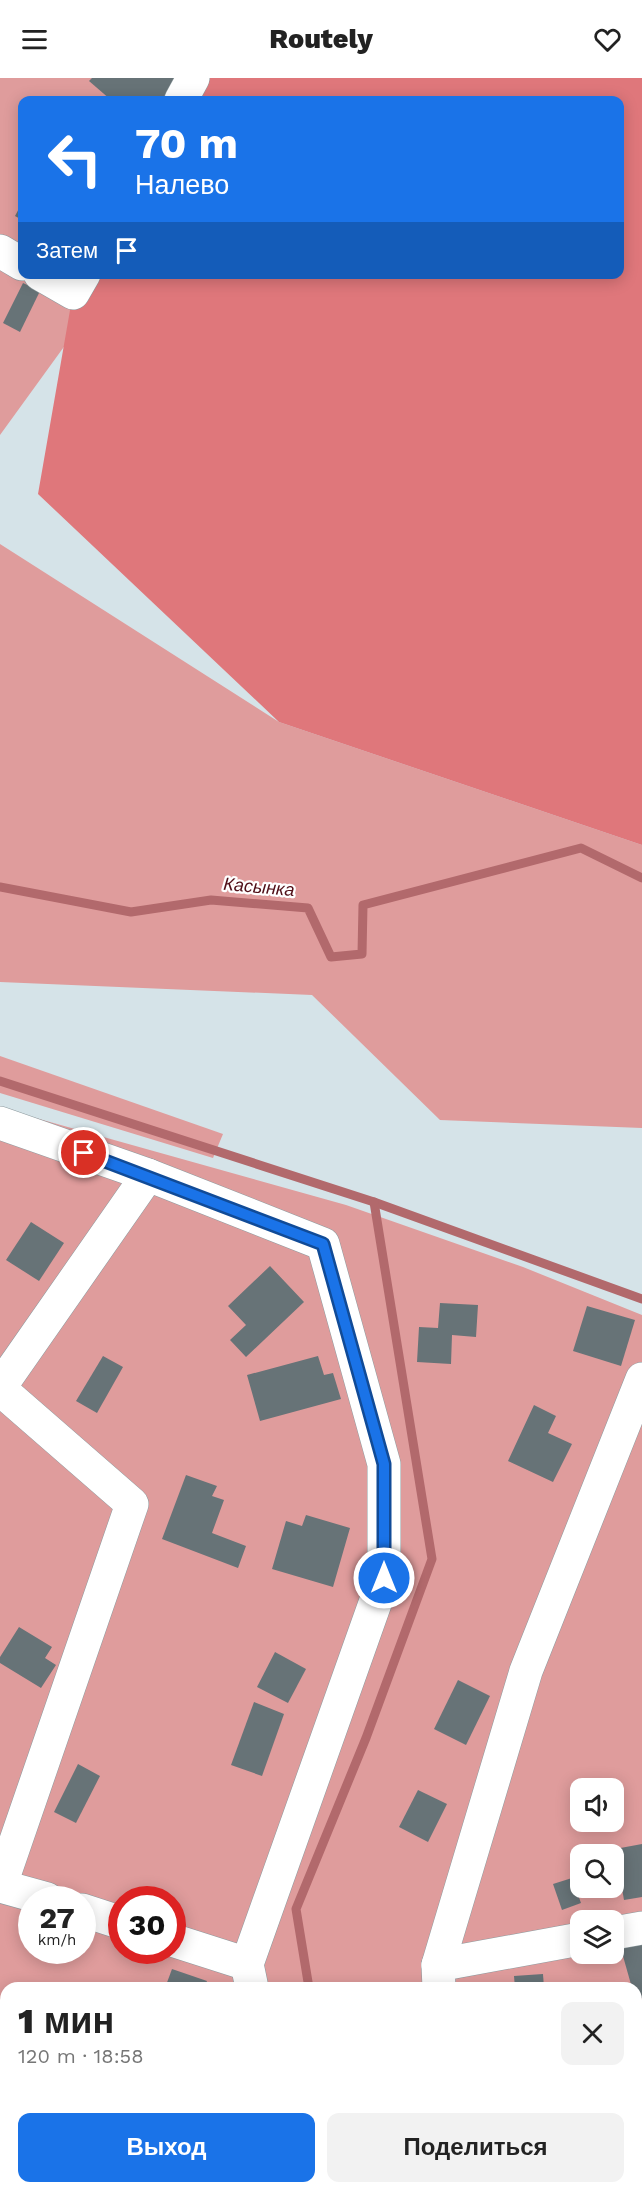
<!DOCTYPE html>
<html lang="ru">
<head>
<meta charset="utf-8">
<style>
  :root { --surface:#fff; --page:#f2f2f2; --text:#222; --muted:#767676; --accent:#1a73e8 }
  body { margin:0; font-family:"Work Sans",sans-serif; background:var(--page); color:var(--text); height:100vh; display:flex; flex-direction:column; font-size:22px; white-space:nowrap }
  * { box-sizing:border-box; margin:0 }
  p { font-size:20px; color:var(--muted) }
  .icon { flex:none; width:33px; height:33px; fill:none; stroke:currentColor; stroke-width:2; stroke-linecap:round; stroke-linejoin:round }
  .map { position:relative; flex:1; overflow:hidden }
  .drawer { position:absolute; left:0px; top:1904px; width:642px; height:212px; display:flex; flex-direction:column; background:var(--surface); border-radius:18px 18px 0 0; box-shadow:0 3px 15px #0003 }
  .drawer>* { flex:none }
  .banner { position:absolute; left:18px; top:18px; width:606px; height:183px; border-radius:12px; box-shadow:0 3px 15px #0003; background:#1a73e8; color:#fff; overflow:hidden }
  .fabs { position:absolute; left:570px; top:1700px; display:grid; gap:12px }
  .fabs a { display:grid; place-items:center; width:54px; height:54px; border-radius:12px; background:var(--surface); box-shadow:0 3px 15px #0003; font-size:30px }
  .speed { position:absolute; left:18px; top:1808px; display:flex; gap:12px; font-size:30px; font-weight:700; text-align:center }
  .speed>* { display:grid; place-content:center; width:78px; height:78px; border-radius:50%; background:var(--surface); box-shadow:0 3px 15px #0003; line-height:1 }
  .speed small { font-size:15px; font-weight:400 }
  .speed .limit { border:9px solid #d22; background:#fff; color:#111 }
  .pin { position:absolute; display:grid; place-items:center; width:51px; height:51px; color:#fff; margin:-26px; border:3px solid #fff; border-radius:50%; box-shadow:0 2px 6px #0007 }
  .me { position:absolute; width:66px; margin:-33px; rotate:0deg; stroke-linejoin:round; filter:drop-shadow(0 0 4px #0008) }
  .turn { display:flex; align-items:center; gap:21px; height:126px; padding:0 18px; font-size:27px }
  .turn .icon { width:78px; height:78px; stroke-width:2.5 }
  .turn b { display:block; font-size:42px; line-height:51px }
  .then { display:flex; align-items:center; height:57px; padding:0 18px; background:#0003; gap:12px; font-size:22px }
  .round { display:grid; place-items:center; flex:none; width:63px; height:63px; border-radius:12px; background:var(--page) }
  .headline { display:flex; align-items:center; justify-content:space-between; height:102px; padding:0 18px }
  h1 { font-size:36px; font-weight:800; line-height:45px }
  .action { display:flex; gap:12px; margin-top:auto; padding:12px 18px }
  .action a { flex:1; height:69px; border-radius:12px; background:var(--accent); color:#fff; font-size:24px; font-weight:800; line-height:69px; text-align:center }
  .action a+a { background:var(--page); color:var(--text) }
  header { display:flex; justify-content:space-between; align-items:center; height:78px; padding:0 18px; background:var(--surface); font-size:27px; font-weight:800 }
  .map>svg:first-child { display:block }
</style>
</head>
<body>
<header><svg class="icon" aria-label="menu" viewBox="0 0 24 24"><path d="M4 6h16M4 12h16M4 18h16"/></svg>Routely<svg class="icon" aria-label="heart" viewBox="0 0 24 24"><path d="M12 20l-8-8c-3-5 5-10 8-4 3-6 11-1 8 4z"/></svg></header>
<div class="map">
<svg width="642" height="2114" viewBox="0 0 642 2114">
  <rect width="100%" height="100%" fill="#d5e3e8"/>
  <!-- green -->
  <g fill="#df9c9c" fill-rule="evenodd">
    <path d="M0 0H255L241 22H22V196L116 197 0 357Z"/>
    <path d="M0 466 279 644 642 767V1050L440 1042 312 917 0 904Z"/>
    <path d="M0 978 223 1056 213 1080 0 1015Z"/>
    <path d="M0 1030 346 1127 523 1189 642 1237V2114H0ZM580 1710H614V1743H580ZM580 1776H614V1809H580ZM32 1821H82V1872H32ZM122 1821H172V1872H122ZM580 1842H614V1875H580ZM6 1910H636V2109H6Z"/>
  </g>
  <!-- forest -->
  <path fill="#df777b" d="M193 0H642V767L279 644 38 416 73 215 84 197 620 196V22H181Z"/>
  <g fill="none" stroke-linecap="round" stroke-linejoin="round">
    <!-- stream -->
    <g stroke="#b2696c" stroke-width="9">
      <path d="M0 809 131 834 211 822 308 830 331 879 362 876 363 827 581 770 642 800"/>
      <path d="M0 1003 374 1124 642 1221"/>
      <path d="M309 1910 296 1831 366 1660 432 1481 374 1124"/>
      <path d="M340 2109 341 2114"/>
    </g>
  </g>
  <!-- building -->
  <g fill="#677377">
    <path d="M92 0H181L161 22H111L89 3Z"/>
    <path d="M22 125V142L15 138Z"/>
    <path d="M23 205 40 213 20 254 3 245Z"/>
    <path d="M31 1144 64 1165 39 1203 6 1182Z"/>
    <path d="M270 1188 304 1224 246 1279 230 1262 246 1247 228 1228Z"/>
    <path d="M440 1225 478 1227 476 1259 452 1257 451 1286 417 1284 419 1249 438 1250Z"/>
    <path d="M587 1228 635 1242 621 1288 573 1273Z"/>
    <path d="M103 1278 123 1289 97 1335 76 1323Z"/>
    <path d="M318 1278 324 1297 333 1295 341 1321 260 1343 247 1297Z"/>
    <path d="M534 1327 556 1338 548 1355 572 1366 553 1404 508 1383Z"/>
    <path d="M186 1397 217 1408 212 1418 224 1422 212 1455 246 1468 238 1490 162 1461Z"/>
    <path d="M306 1437 350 1450 333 1509 272 1491 286 1443 302 1448Z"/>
    <path d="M19 1549 52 1569 45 1580 56 1587 41 1610 0 1585V1579Z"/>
    <path d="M275 1574 306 1591 288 1625 257 1609Z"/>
    <path d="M458 1602 490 1618 466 1667 434 1651Z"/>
    <path d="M254 1624 284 1636 262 1698 231 1687Z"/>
    <path d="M78 1686 100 1698 76 1745 54 1734Z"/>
    <path d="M418 1712 447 1726 428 1764 399 1749Z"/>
    <path d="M642 1766V1819L624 1822 615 1771Z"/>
    <path d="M572 1800 581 1825 562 1832 553 1806Z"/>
    <path d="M642 1865V1920L636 1921V1910H632L621 1871Z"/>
    <path d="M172 1891 207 1903 204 1910H165Z"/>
    <path d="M543 1896 544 1910H515L514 1898Z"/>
    <path d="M15 2109H57L55 2114H28Z"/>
    <path d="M141 2109H191L190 2114H140Z"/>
  </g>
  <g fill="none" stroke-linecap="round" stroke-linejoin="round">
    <defs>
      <g id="minor">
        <path d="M181 22 193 0"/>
        <path d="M0 173 22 186"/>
        <path d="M40 196 73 215 84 196"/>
        <path d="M0 1045 148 1097 323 1166 384 1386V1500L247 1886 252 1910"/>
        <path d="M0 1309 148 1097"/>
        <path d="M0 1311 132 1426 1 1806"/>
        <path d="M0 1808 47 1821"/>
        <path d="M82 1832 122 1845"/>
        <path d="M614 1855 642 1850"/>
        <path d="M172 1862 247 1886"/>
        <path d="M438 1887 580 1861"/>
        <path d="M439 1910 438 1887 526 1593 642 1301"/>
        <path d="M294 2109 295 2114"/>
        <path d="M444 2109V2114"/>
      </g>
    </defs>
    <!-- minor casing -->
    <use href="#minor" stroke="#8d9a9e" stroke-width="34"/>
    <!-- minor -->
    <use href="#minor" stroke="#fff" stroke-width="33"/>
  </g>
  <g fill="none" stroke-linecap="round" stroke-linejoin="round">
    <defs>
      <path id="route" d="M84 1075 323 1166 384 1386V1500"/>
    </defs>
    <!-- route casing -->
    <use href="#route" stroke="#114b97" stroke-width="15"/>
    <!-- route -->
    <use href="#route" stroke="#1a73e8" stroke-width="10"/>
  </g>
  <g text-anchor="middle" stroke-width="4.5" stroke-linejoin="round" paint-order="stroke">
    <!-- water labels -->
    <g font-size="18" font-style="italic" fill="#510f18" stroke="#fff">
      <text transform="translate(259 809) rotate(5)" y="6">Касынка</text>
    </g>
  </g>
</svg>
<div class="fabs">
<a><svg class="icon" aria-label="sound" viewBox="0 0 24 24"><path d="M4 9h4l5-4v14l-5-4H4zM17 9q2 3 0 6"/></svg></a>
<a><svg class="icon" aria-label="search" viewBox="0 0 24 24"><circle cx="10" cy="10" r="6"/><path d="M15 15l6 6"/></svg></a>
<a><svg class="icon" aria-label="layers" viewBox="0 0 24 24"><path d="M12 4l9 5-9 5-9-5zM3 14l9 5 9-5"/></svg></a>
</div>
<div class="speed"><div>27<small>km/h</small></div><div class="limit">30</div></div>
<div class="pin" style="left:84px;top:1075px;background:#d93025"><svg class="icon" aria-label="arrive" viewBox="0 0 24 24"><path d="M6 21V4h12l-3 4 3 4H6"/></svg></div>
<svg class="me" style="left:384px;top:1500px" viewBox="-20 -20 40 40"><circle r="17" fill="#1a73e8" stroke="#fff" stroke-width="3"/><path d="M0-11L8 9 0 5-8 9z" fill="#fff"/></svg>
<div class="banner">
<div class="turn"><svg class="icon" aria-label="left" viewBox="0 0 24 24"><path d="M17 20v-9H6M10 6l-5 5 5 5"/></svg><div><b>70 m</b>Налево</div></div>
<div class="then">Затем<svg class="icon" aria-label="arrive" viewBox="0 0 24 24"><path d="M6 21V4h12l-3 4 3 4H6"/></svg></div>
</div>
<section class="drawer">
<div class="headline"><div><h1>1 мин</h1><p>120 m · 18:58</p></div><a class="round"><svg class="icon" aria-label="close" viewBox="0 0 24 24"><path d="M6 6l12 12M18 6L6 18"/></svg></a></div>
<div class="action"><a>Выход</a><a>Поделиться</a></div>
</section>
</div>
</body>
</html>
